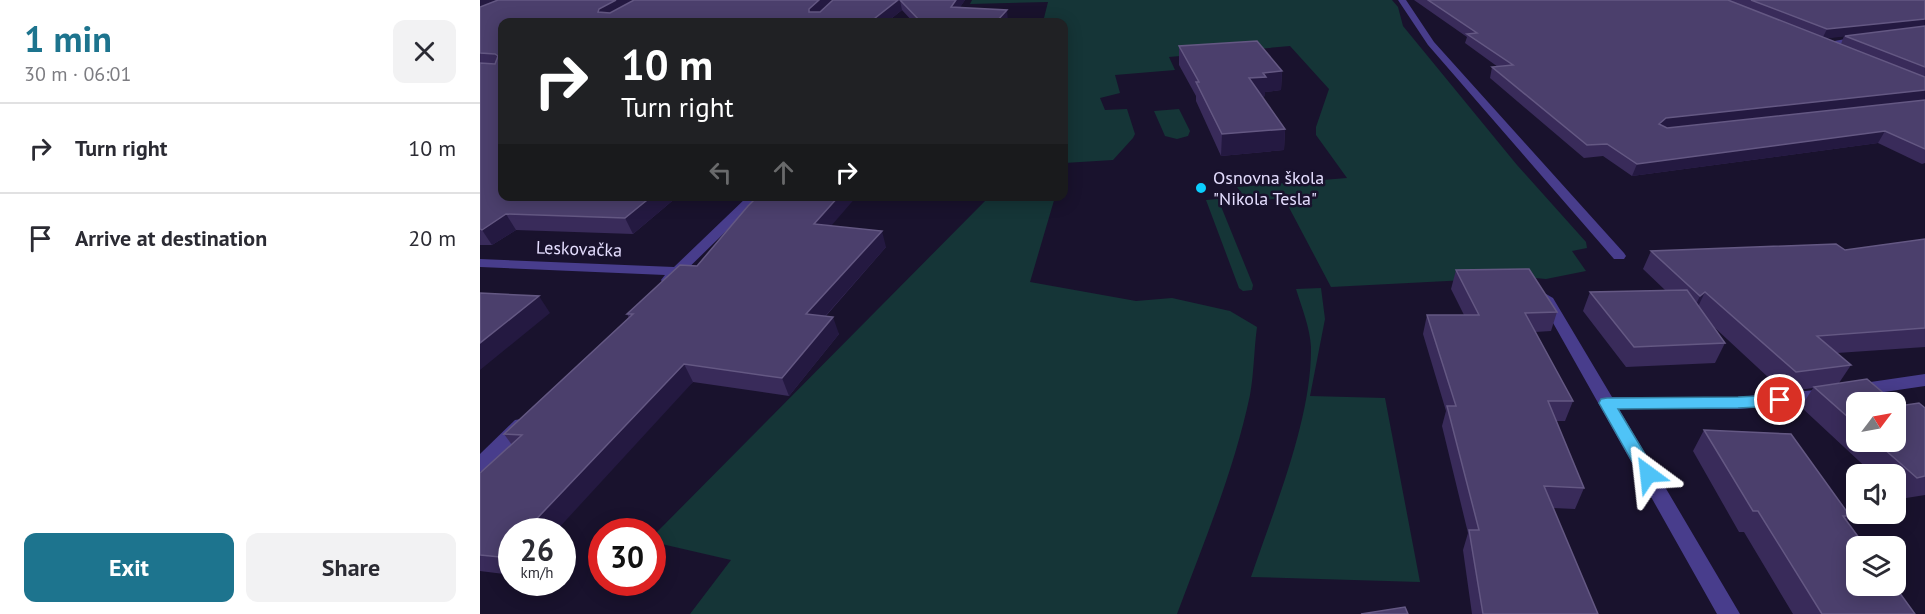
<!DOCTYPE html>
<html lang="en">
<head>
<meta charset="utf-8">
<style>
  :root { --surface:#fff; --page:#f2f2f3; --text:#2b2b33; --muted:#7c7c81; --line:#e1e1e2; --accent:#1d748e }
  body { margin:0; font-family:"PT Sans",sans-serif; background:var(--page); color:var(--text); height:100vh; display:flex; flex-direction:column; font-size:22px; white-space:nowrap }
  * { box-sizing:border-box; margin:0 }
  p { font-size:20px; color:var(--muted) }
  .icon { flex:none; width:33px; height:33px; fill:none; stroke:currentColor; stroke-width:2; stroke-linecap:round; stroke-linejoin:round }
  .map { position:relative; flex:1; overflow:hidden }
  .side { display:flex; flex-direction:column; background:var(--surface); width:480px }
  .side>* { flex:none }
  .guide { position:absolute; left:18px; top:18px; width:570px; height:183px; border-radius:12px; box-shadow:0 3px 15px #0003; background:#202124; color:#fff; overflow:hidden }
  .needle { width:39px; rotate:58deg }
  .tools { position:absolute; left:1366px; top:392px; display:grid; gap:12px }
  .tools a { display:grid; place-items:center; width:60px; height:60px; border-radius:12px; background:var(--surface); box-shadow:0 3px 15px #0003; font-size:30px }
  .speed { position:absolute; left:18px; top:518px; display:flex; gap:12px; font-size:30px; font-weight:700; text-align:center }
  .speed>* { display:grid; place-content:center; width:78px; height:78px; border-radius:50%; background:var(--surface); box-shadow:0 3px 15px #0003; line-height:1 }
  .speed small { font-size:15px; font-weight:400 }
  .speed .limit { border:9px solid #d22; background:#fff; color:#111 }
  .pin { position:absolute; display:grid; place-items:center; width:51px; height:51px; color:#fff; margin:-26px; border:3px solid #fff; border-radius:50%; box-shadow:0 2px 6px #0007 }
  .me { position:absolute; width:66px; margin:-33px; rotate:330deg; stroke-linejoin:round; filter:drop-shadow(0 0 4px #0008) }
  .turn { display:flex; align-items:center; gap:21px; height:126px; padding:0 24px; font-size:27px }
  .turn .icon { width:78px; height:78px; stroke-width:2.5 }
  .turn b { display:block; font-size:42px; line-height:51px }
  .lanes { display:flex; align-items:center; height:57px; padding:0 24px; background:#0003; justify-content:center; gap:30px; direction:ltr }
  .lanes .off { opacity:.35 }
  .round { display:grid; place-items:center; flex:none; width:63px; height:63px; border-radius:12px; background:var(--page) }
  .summary { display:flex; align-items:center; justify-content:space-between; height:102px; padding:0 24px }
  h1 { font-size:36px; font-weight:700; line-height:45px; color:var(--accent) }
  .button { display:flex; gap:12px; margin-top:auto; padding:12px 24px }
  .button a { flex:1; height:69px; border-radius:12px; background:var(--accent); color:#fff; font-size:24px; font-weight:700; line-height:69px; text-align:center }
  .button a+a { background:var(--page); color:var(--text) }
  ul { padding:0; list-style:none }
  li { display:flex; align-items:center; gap:18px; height:90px; padding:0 24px; border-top:2px solid var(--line) }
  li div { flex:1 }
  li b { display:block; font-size:22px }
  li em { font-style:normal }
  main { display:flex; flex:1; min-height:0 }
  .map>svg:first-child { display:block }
</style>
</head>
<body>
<main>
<section class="side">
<div class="summary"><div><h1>1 min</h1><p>30 m · 06:01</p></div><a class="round"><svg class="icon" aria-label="close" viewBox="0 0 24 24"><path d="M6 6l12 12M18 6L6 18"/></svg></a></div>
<ul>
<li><svg class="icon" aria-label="right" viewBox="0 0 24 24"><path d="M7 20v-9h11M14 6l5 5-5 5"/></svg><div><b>Turn right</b></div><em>10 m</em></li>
<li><svg class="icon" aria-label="arrive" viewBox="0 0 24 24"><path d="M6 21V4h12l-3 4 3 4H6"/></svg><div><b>Arrive at destination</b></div><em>20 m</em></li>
</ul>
<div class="button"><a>Exit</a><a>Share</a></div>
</section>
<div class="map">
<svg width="1445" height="614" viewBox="0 0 1445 614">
  <rect width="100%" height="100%" fill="#19122d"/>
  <!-- green -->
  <g fill="#153537">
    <path d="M492 0H912L918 7 923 26 1037 165 1106 242 1107 248 1092 251 1106 271 1066 279 1045 277 851 287 804 198 772 201 766 199 757 187 867 178 836 135V127L849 89 810 46 689 57 695 70 635 75 640 93 620 98 625 110 647 109 655 134 653 138 633 160 584 163V22H563L568 2 490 4Z"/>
    <path d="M699 109 710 131 708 136 697 139 685 136 674 111Z"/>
    <path d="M509 197H575L550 282 656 301 692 298 750 311 777 327C774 349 774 373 770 395 754 471 724 542 697 614H210L251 560 173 542V536Z"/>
    <path d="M738 199 773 285 772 290 763 291 759 288 726 200Z"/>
    <path d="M841 288 845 319 830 396 905 398 940 582 771 577C794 509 832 419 831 347 830 328 822 308 816 289Z"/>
  </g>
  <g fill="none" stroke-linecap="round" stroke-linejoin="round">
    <!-- street -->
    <g fill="#483d8c" fill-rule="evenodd">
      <path d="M918 0H926L954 42 1144 253 1146 256 1144 259H1134L948 45Z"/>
      <path d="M1382 36 1386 38 1385 40 1342 47 1338 44Z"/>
      <path d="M268 196H282L193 283H183L181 280 185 275 0 267V259L194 267Z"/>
      <path d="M1066 294 1073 298 1132 397H1258L1347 389 1353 391 1356 395 1353 399 1347 401 1258 409H1139L1260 614H1237L1059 298Z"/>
      <path d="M1445 374V386L1377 396 1371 394 1368 390 1371 386 1377 384Z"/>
      <path d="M41 419 47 420 50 425 47 430 7 470 0 472V454L35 420Z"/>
    </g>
  </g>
  <!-- wall -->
  <g fill="#392b5a" fill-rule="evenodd">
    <path d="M0 0H353L340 12 353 0H485L480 7 528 21 527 22H433L422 10 407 22H22V196H198L153 234 36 230 12 245H0Z"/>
    <path d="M934 0H1445V163L1442 164 1398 143 1152 176 1123 156 1104 158 1010 78 1012 67H1018L985 43 987 37ZM1364 36 1361 44 1346 38Z"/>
    <path d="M699 46 802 71 801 90 785 92V96L782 97 805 129 804 150 741 156 716 101V96L699 65Z"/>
    <path d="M351 226 406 247 346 316 359 334 309 396 213 382 32 531V575L0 571V473L32 445 24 434 149 318 147 314 217 266Z"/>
    <path d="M1445 239V347L1357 353 1371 365 1359 383 1377 402V441H1416L1419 406 1445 408V495L1420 499 1416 495V474H1393L1321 407 1333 388 1304 392 1234 327 1245 343 1235 363 1146 367 1103 311 1110 292 1185 290 1163 269 1171 251 1365 250Z"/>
    <path d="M976 270 1077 312 1071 331 1055 332 1093 401 1085 421H1076L1104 488 1095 509 1073 508 1118 614H992L983 550 988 533 962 426 966 411 943 334 947 315H984L971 289Z"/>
    <path d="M1224 430 1370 516 1367 521 1435 614H1313L1264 532H1259L1213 451Z"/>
  </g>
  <!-- shaded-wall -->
  <g fill="#241941">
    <path d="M0 0H27L0 11Z"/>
    <path d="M136 0H159L124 20 118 12 119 9Z"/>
    <path d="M339 0H353L332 20 329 12V9Z"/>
    <path d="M418 0H420L422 10 407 22H390Z"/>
    <path d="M476 0H485L473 18 471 7Z"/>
    <path d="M527 10 528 21 527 22H516Z"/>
    <path d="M1445 19V27L1342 39 1347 29Z"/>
    <path d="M802 71 801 90 785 92V96L769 98V78L783 73Z"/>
    <path d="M1445 90V100L1182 130 1179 124 1186 118Z"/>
    <path d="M805 129 804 150 741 156 742 134Z"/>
    <path d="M1405 131 1398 143 1152 176 1157 164Z"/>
    <path d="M172 196H198L153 234 145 218Z"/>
    <path d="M359 196H377L339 240 334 224Z"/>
    <path d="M26 214 36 230 12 245 2 230Z"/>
    <path d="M402 231 406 247 332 331 326 314Z"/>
    <path d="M1225 292 1216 311 1211 315 1220 296Z"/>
    <path d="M59 296 70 313 0 370V343Z"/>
    <path d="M353 317 359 334 309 396 302 378Z"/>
    <path d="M204 364 213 382 76 531H45Z"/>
    <path d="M32 545V571L20 557Z"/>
  </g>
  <!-- building -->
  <g fill="#4b3f6c" stroke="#645883" stroke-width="1.5">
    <path d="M18 0H136L119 9 118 12 130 13 154 0H339L329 9V12H340L353 0H418L390 22H22V196H172L145 218 26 214 2 230 0 229V63L15 64 18 56 15 54 0 53V7Z"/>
    <path d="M420 0H476L471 7 527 10 516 22H441Z"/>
    <path d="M948 0H1248L1445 77V90L1186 118 1179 124 1187 128 1445 100V149L1405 131 1157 164 1127 144 1107 145 1012 67 1033 65 987 34 997 33Z"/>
    <path d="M1271 0H1445V19L1347 29Z"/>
    <path d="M1445 26V67L1365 36Z"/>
    <path d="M777 41 802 71 783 73 786 77 769 78 805 129 742 134 716 82H719L699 46Z"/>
    <path d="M278 196H359L334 224 402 231 326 314 353 317 302 378 204 364 45 531H32V545L20 557 0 555V473L42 435 24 434 153 314H147L200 265 217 266 268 206Z"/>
    <path d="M1445 239V328L1337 336 1371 365 1316 372 1225 292 1220 296 1171 251 1356 244 1365 250Z"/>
    <path d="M1049 269 1077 312 1045 313 1093 401H1068L1104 488 1064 486 1118 614H1003L989 530H999L967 406H976L947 315H999L976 270Z"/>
    <path d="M1207 290 1245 343 1154 347 1110 292Z"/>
    <path d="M0 293 59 296 0 343Z"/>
    <path d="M1387 379 1414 402H1377V425L1334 387Z"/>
    <path d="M1439 403 1445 408V476L1437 478 1395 441H1416V404L1419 406Z"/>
    <path d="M1224 430 1311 434 1370 516H1363L1385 546H1377V585H1414L1435 614H1342L1278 511H1273Z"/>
    <path d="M925 607 928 614H881Z"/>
  </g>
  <!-- route -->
  <path fill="#4fc3f7" stroke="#337fa1" stroke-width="1.5" d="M1300 395 1306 396 1308 400 1306 404 1300 406 1258 408 1138 409 1177 474 1174 479 1168 481 1162 479 1119 403 1121 399 1127 398 1258 397Z"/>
  <!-- markers -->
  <circle fill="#0bcefe" stroke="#19122d" stroke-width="2" cx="721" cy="188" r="6"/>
  <g text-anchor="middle" stroke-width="5" stroke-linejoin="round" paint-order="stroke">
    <!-- poi labels -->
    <g font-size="18" fill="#e5deff" stroke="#19122d" text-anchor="start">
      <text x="733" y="184">Osnovna škola<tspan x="733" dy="21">"Nikola Tesla"</tspan></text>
    </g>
    <!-- street labels -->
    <g font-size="18" fill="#e5deff" stroke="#19122d">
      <text transform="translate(99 249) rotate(2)" y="6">Leskovačka</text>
    </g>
  </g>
</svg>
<div class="tools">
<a><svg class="needle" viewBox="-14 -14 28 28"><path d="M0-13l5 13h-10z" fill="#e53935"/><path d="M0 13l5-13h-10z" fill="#7c7c81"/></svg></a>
<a><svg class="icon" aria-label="sound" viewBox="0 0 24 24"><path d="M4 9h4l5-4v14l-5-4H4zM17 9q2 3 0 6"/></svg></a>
<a><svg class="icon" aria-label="layers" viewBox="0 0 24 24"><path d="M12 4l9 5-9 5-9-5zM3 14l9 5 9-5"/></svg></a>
</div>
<div class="speed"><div>26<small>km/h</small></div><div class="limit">30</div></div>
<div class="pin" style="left:1300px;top:400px;background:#d93025"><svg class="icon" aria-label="arrive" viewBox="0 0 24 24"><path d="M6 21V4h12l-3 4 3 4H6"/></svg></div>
<svg class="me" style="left:1168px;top:474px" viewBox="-20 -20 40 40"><path d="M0-17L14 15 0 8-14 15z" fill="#4fc3f7" stroke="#fff" stroke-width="4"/></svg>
<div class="guide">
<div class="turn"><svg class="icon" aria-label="right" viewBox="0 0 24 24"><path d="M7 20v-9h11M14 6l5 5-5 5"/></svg><div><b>10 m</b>Turn right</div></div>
<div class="lanes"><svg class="icon off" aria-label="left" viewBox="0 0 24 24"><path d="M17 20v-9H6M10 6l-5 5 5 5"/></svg><svg class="icon off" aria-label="ahead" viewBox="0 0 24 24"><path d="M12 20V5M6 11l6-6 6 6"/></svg><svg class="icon" aria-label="right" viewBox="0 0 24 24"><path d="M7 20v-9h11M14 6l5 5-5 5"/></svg></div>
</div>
</div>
</main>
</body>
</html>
